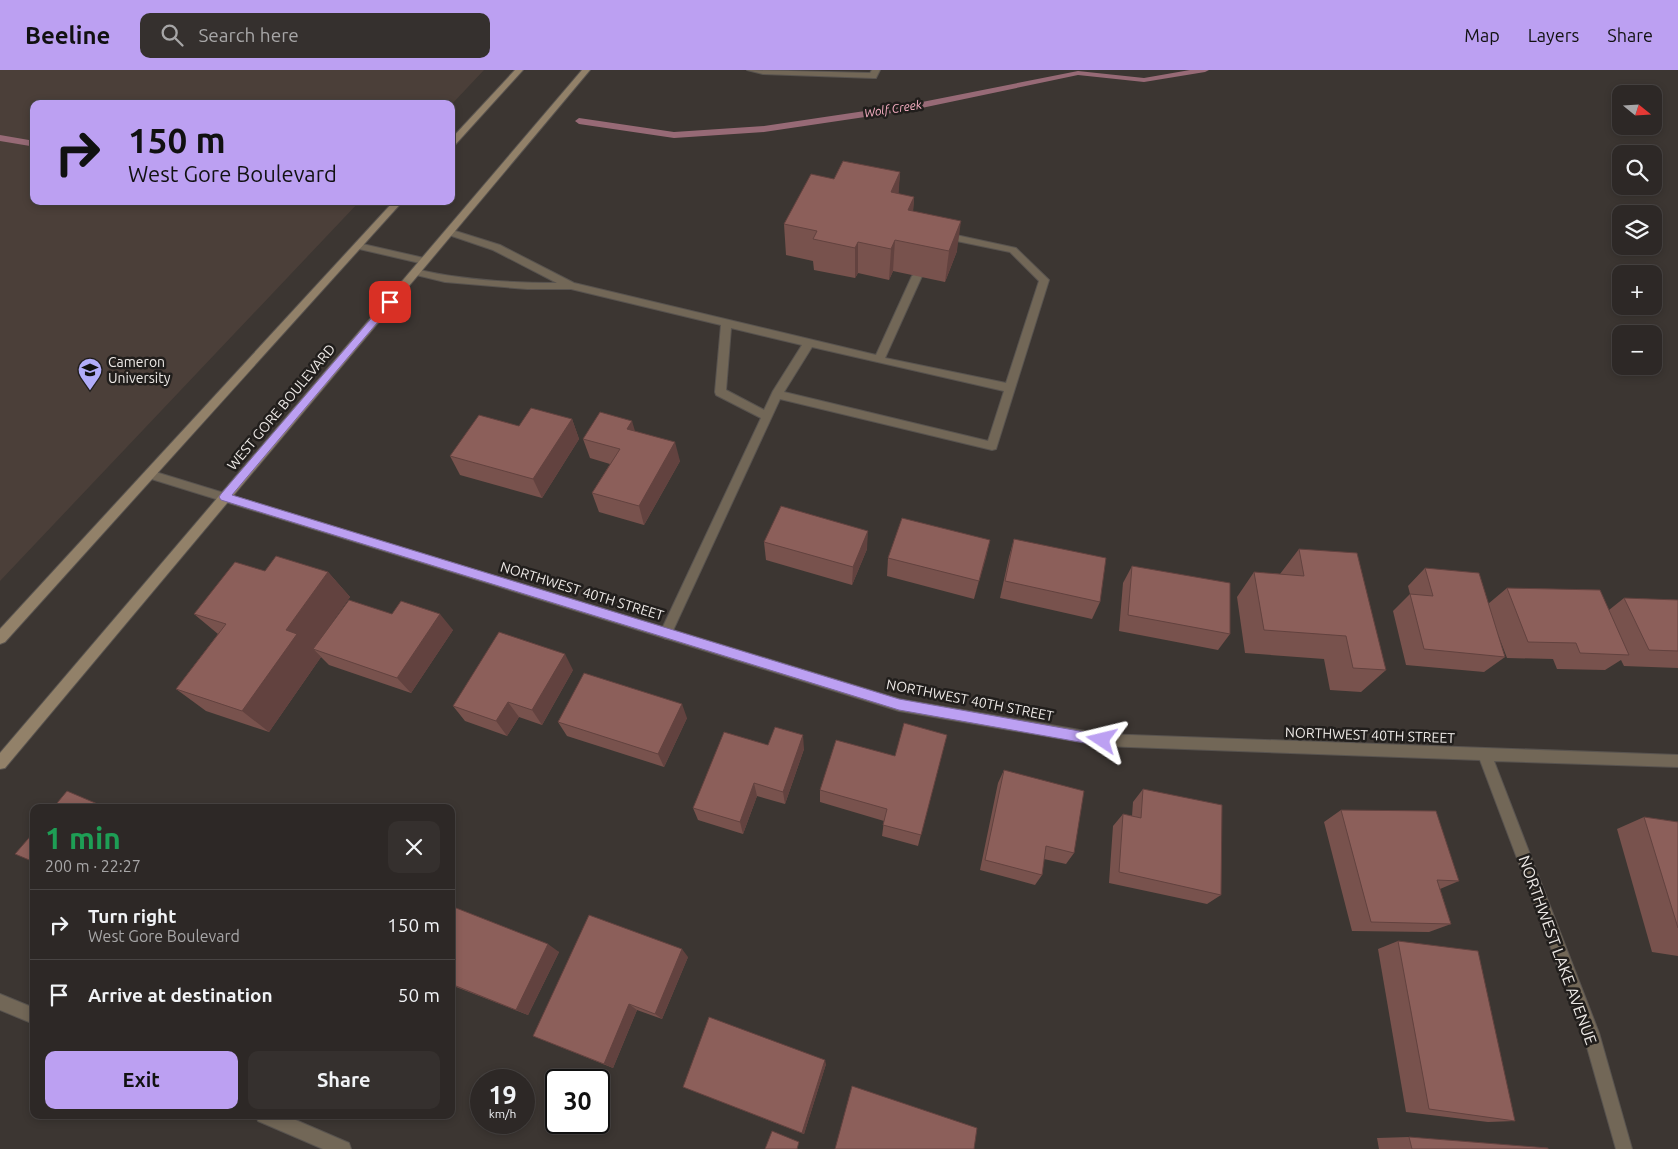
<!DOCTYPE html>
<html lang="en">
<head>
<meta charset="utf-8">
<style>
  :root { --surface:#2d2826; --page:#35302e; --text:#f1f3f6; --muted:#a7a6a7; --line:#484443; --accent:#bca0f2 }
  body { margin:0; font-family:Ubuntu,sans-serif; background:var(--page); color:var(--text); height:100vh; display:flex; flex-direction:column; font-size:19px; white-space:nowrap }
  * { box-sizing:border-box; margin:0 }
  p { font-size:16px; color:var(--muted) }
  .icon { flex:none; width:28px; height:28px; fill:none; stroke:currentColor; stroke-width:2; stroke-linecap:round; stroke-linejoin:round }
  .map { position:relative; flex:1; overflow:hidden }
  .drawer { position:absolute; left:30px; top:734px; width:425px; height:315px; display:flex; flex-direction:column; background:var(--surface); border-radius:10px; box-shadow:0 2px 8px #0003,0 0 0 1px var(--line) }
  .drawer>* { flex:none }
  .top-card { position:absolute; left:30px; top:30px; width:425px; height:105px; border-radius:10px; box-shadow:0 2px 8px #0003,0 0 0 1px var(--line); background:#bca0f2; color:#111; overflow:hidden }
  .needle { width:32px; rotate:108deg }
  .tools { position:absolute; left:1612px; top:15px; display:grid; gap:10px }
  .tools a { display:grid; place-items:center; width:50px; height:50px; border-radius:10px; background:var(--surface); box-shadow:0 2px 8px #0003,0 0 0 1px var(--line); font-size:25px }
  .speed { position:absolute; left:470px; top:999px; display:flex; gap:10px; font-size:25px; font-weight:700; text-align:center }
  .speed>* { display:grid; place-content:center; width:65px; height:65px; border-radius:50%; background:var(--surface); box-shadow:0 2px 8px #0003,0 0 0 1px var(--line); line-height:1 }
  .speed small { font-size:12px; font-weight:400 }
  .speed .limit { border:2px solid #111; border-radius:8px; background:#fff; color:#111 }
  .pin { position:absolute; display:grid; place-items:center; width:42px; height:42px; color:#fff; margin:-21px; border-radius:10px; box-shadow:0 2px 8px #0006 }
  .me { position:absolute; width:55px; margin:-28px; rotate:280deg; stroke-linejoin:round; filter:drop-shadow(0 0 4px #0008) }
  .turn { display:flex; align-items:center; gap:18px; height:105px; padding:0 15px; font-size:22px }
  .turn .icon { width:65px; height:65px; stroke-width:2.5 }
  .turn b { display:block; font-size:35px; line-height:42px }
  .round { display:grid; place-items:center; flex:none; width:52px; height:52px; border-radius:10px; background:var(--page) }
  .headline { display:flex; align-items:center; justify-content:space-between; height:85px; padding:0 15px }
  h1 { font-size:30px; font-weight:600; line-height:38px; color:#1e9e55 }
  .primary-button { display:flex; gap:10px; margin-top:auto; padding:10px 15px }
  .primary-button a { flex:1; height:58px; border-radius:10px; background:var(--accent); color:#111; font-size:20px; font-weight:600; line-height:58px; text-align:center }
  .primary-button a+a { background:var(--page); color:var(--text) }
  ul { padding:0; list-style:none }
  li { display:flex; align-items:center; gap:15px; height:70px; padding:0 15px; border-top:1px solid var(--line) }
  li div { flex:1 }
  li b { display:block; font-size:19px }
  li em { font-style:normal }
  header { display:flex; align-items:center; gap:30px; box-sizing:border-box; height:70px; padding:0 25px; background:var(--accent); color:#111 }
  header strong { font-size:24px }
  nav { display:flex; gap:28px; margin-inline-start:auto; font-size:18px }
  .search { width:350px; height:45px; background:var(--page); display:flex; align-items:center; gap:12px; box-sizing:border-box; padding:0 18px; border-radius:10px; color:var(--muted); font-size:19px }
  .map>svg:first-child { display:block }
</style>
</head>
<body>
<header>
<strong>Beeline</strong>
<div class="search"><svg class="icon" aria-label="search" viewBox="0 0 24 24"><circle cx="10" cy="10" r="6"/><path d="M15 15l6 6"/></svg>Search here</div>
<nav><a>Map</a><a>Layers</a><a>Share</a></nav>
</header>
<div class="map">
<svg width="1678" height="1079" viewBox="0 0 1678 1079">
  <rect width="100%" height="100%" fill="#3c3632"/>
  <!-- built -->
  <path fill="#4b3f39" d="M0 0H484L451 35 34 34V131H360L0 511Z"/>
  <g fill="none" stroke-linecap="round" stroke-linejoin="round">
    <!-- stream -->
    <g fill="#976a76" fill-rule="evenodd">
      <path d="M1190 0H1209L1205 2 1144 12 1078 5 912 40 764 62 674 68 579 54 575 51 579 48 674 62 764 56 912 34 1078 1 1144 8Z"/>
      <path d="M0 65 29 70 34 68V75L30 76 0 71Z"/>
    </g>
    <defs>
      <g id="service">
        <path d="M747 0 870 3 872 0H880L876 8H873L763 4Z"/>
        <path d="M449 159 500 175 574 213 876 285 912 206 917 203 922 206 885 288 1006 313 1039 211 1010 182 942 168 937 165 942 162 1016 178 1049 210 996 379 992 380 780 329 670 567 666 569 662 567 660 563 761 348 716 325 715 322 721 255 571 219H527L445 212 412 204V200L415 199C461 210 510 213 557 213L493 180 446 164V160ZM731 258 802 275 773 321 764 340 726 320ZM812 277 1004 321 988 371 784 322Z"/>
      </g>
      <g id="minor">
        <path d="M358 173 424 188 429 191 424 194 355 178 353 176Z"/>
        <path d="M149 400 899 629 1103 664 1678 685V697L1494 691 1599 963 1632 1079H1616L1583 963 1480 690 1103 676 899 641 145 407 143 404Z"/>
        <path d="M0 924 34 938V954L0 940Z"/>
        <path d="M256 1045H284L349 1073 351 1079H323L258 1051Z"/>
      </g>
      <g id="secondary">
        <path d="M515 0H523L454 76 451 77V69Z"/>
        <path d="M582 0H590L5 698 0 699V683Z"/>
        <path d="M394 131H403L5 572 0 574V559Z"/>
      </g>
    </defs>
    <!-- service casing -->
    <use href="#service" stroke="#58534f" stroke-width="2"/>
    <!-- minor casing -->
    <use href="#minor" stroke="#58534f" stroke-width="2"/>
    <!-- secondary casing -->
    <use href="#secondary" stroke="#58534f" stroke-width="2"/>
    <!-- service -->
    <use href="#service" fill="#726757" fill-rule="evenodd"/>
    <!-- minor -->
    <use href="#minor" fill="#726757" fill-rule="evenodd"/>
    <!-- secondary -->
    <use href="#secondary" fill="#928169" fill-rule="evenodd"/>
  </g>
  <!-- wall -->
  <g fill="#78524d">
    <path d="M900 102 898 124 914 127 913 141 957 181 945 212 893 201 889 210 858 203 855 208 814 200 813 191 786 185 784 154 834 109Z"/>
    <path d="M572 349 579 369 542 428 460 405 450 386 519 356Z"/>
    <path d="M635 361 680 391 644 455 599 442 592 423 610 394 590 388 583 369Z"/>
    <path d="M1014 469 1100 532 1092 549 1000 528 1009 487Z"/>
    <path d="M990 470 974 529 887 506 888 488Z"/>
    <path d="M764 472 867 479 852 515 766 490Z"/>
    <path d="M1299 479 1386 600 1361 622 1330 620 1324 589 1245 583 1237 527 1254 502 1280 504Z"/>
    <path d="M1132 496 1230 564 1218 580 1119 561 1123 513Z"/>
    <path d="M1425 498 1488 534 1507 518 1609 540 1624 528 1678 530V598L1624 596 1621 590 1605 600 1557 599 1553 589 1507 588 1496 559 1505 587 1484 602 1406 595 1393 541 1410 524 1408 516Z"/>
    <path d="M265 501 328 502 350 527 313 579 321 587 269 662 206 641 176 619 218 564 194 544Z"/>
    <path d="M392 544 453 560 411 623 329 595 313 579Z"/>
    <path d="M573 600 542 655 519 647 507 666 465 651 453 636Z"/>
    <path d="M687 648 664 697 567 666 558 652Z"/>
    <path d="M947 665 918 776 882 766 884 751 820 732V720L895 686Z"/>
    <path d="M768 675 804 679 785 734 757 726 743 764 698 750 693 738Z"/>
    <path d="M1004 700 1074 783 1066 794 1044 789 1042 805 1035 815 980 800 998 713Z"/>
    <path d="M1143 719 1221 825 1207 834 1109 813 1113 756 1123 744 1132 746 1133 732Z"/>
    <path d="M1341 740 1459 811 1440 819 1451 854 1429 862 1352 861 1324 752Z"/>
    <path d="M1644 747 1678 752V886L1652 882 1617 759Z"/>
    <path d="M451 836 559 882 528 945 451 915Z"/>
    <path d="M1398 871 1515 1051 1488 1052 1406 1042 1378 879Z"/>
    <path d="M688 887 662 949 637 940 613 998 533 966Z"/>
    <path d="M826 994 804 1064 683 1017Z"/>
    <path d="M1409 1067 1548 1079H1379L1377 1068Z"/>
  </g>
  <!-- shaded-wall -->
  <g fill="#62423f">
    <path d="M900 102 898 133 891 122Z"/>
    <path d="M914 127 912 157 908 140Z"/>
    <path d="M961 151 957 181 945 212 949 181Z"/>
    <path d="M895 170 893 201 889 210 891 179Z"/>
    <path d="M858 172V203L855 208V178Z"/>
    <path d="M572 349 579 369 542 428 533 409Z"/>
    <path d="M632 351 638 371 627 359Z"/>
    <path d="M675 372 680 391 644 455 639 436Z"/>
    <path d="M868 461 867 479 852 515 853 497Z"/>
    <path d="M990 470 986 488 974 529 979 511Z"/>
    <path d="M328 502 350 527 313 579 321 587 269 662 242 641 286 560Z"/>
    <path d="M440 544 453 560 411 623 397 608Z"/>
    <path d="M565 584 573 600 542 655 532 640Z"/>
    <path d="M508 632 519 647 507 666 496 651Z"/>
    <path d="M682 634 687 648 664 697 658 684Z"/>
    <path d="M803 665 804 679 785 734 783 722Z"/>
    <path d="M754 713 757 726 743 764 740 752Z"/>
    <path d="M548 874 559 882 528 945 516 940Z"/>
    <path d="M682 879 688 887 662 949 655 944Z"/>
    <path d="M629 934 637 940 613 998 604 994Z"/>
    <path d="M825 990 826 994 804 1064 802 1063Z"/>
  </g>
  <!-- building -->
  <g fill="#8c5f5a" stroke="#62423f">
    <path d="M843 91 900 102 891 122 914 127 908 140 961 151 949 181 895 170 891 179 858 172 855 178 813 169 817 161 784 154 811 104 834 109Z"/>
    <path d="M531 338 572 349 533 409 450 386 479 345 519 356Z"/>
    <path d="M600 342 632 351 627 359 675 372 639 436 592 423 620 379 583 369Z"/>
    <path d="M781 436 868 461 853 497 764 472Z"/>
    <path d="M902 448 990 470 979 511 888 488Z"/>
    <path d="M1014 469 1106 488 1100 532 1005 511Z"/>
    <path d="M1299 479 1357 483 1386 600 1353 598 1346 566 1264 560 1254 502 1304 506Z"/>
    <path d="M276 486 328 502 286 560 297 564 242 641 176 619 226 554 194 544 235 492 265 501Z"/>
    <path d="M1132 496 1230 513V564L1128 545Z"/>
    <path d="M1425 498 1479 503 1505 587 1424 579 1410 524 1433 526Z"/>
    <path d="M1507 518 1600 520 1629 585 1580 583 1576 573 1528 572Z"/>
    <path d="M1624 528 1678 530V581L1649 580Z"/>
    <path d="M349 530 392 544 401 531 440 544 397 608 313 579Z"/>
    <path d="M499 562 565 584 532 640 508 632 496 651 453 636Z"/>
    <path d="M584 603 682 634 658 684 558 652Z"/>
    <path d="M904 653 947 665 921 765 883 755 887 739 820 720 836 670 895 686Z"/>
    <path d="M775 657 803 665 783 722 754 713 740 752 693 738 724 662 768 675Z"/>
    <path d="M1004 700 1084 721 1074 783 1046 776 1042 805 985 790Z"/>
    <path d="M1143 719 1222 735 1221 825 1119 802 1123 744 1141 748Z"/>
    <path d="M67 721 107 738H53Z"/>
    <path d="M1341 740 1436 741 1459 811 1437 810 1451 854 1371 852Z"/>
    <path d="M1644 747 1678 752V858Z"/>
    <path d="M34 762V792L15 784Z"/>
    <path d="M451 836 548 874 516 940 451 914Z"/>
    <path d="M589 845 682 879 655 944 629 934 604 994 533 966Z"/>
    <path d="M1398 871 1478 881 1515 1051 1429 1039Z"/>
    <path d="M709 947 825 990 802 1063 683 1017Z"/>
    <path d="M852 1016 977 1058 974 1079H835Z"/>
    <path d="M772 1061 799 1072 797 1079H765Z"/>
    <path d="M1409 1067 1548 1078V1079H1412Z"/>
  </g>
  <!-- route -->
  <path fill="#bca0f2" stroke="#7a689d" d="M390 229 393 230V234L232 425 899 629 1102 665 1107 666 1109 670 1107 674 1102 676 899 640 221 430 219 427 221 424 387 230Z"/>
  <!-- icons -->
  <defs>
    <symbol id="university-pin" viewBox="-11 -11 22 30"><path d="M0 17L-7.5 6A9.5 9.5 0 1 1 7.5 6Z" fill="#b1adfa" stroke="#211e1c"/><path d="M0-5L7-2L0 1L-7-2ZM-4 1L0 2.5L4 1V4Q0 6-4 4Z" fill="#111"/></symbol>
  </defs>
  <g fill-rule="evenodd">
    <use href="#university-pin" x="76" y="286" width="28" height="38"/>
  </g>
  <g text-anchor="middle" stroke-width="5" stroke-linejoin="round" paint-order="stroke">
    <!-- far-water labels -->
    <g font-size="12" font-style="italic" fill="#fdb3c8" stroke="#211e1c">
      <text transform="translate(893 39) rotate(-9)" y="4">Wolf Creek</text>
    </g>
    <!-- poi labels -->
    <g font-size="14" fill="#ede9e6" stroke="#211e1c" text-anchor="start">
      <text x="108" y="297">Cameron<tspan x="108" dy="16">University</tspan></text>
    </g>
    <!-- street labels -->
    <g font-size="14" fill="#ede9e6" stroke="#211e1c">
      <text transform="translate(281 337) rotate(-50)" y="5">WEST GORE BOULEVARD</text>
      <text transform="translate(582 521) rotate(17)" y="5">NORTHWEST 40TH STREET</text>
      <text transform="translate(970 630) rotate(11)" y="5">NORTHWEST 40TH STREET</text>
      <text transform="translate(1370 665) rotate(2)" y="5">NORTHWEST 40TH STREET</text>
    </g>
    <!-- near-street labels -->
    <g font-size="16" fill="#ede9e6" stroke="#211e1c">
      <text transform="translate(1558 880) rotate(70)" y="6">NORTHWEST LAKE AVENUE</text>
    </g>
  </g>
</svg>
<div class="tools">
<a><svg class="needle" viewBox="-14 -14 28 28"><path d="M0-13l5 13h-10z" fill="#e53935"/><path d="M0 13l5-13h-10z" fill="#a7a6a7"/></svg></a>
<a><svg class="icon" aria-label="search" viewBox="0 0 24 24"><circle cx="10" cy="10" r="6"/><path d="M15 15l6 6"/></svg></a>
<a><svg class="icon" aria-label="layers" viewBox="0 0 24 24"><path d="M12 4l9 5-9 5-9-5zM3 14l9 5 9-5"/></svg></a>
<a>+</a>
<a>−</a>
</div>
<div class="speed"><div>19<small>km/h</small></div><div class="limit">30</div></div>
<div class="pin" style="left:390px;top:232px;background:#d93025"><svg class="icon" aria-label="arrive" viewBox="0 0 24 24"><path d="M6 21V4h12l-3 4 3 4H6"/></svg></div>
<svg class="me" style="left:1102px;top:670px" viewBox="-20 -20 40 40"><path d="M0-17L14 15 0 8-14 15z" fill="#bca0f2" stroke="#fff" stroke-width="4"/></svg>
<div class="top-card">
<div class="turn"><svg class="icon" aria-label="right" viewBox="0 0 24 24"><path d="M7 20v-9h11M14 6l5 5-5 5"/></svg><div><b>150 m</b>West Gore Boulevard</div></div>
</div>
<section class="drawer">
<div class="headline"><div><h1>1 min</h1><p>200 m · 22:27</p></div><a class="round"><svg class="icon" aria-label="close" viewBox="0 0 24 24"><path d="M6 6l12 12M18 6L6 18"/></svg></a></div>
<ul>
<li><svg class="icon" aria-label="right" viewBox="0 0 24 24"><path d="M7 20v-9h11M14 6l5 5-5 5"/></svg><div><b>Turn right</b><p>West Gore Boulevard</p></div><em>150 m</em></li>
<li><svg class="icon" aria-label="arrive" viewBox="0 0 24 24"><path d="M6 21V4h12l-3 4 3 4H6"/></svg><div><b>Arrive at destination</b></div><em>50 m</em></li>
</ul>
<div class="primary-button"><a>Exit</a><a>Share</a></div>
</section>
</div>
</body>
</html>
